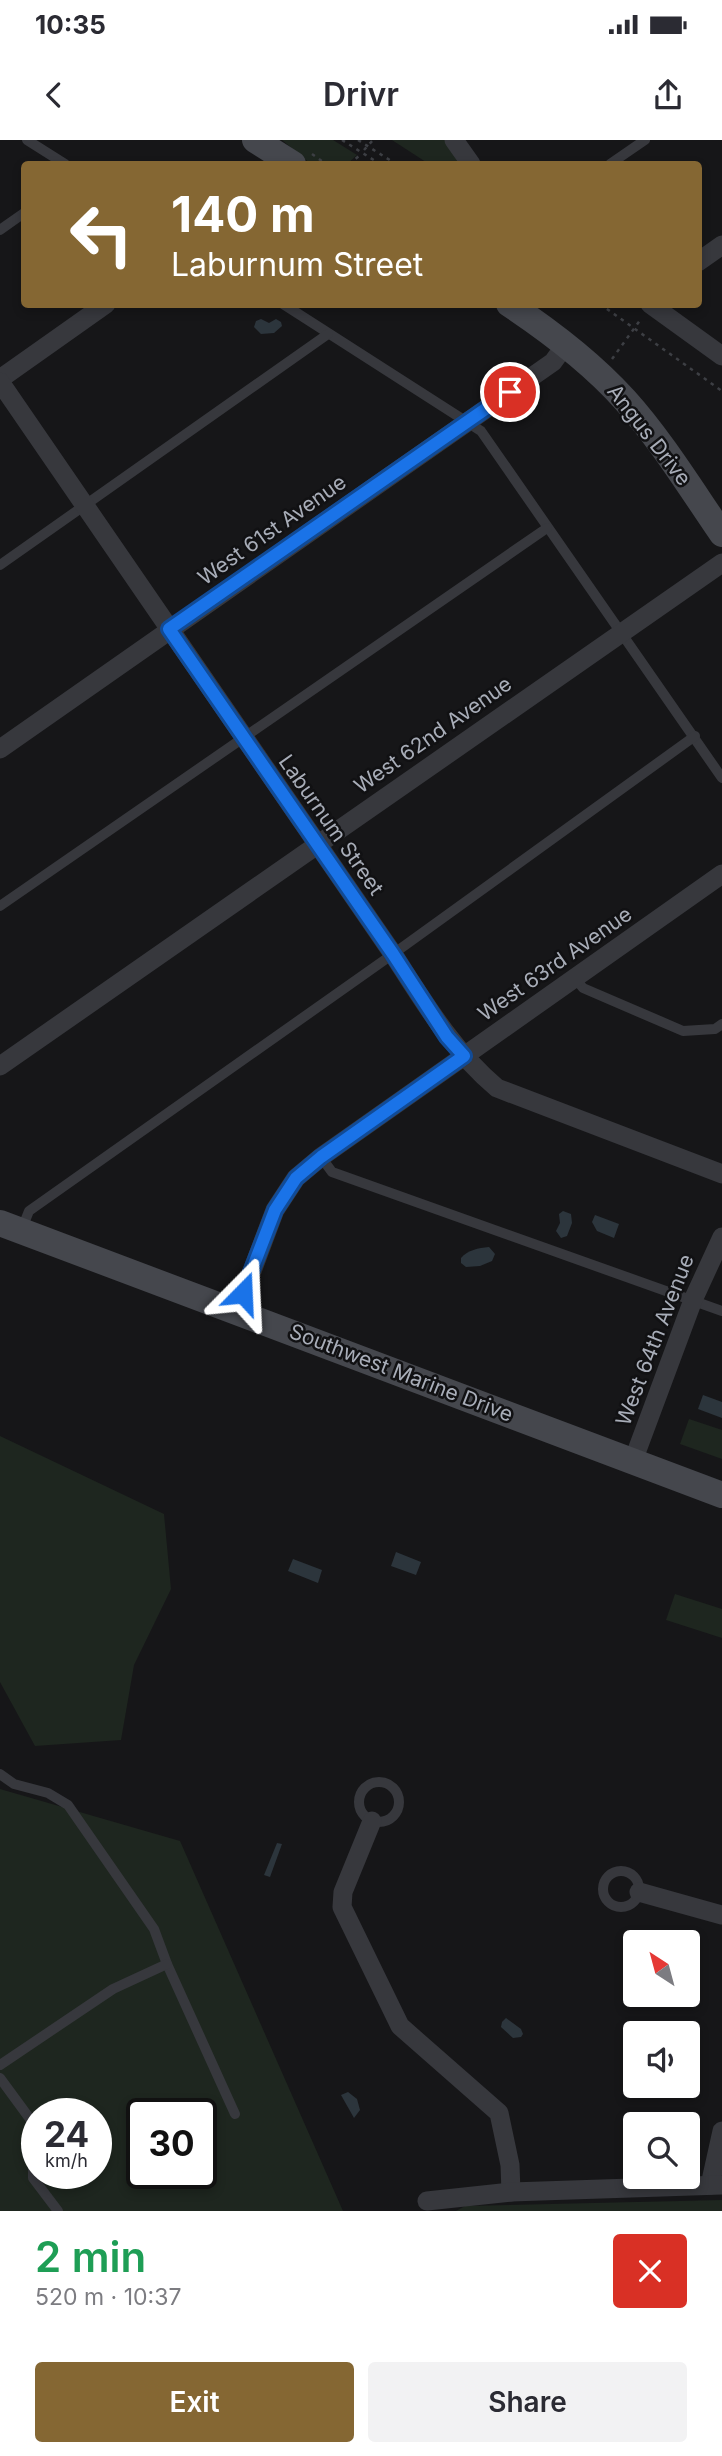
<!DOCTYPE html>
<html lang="en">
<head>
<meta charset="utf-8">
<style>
  :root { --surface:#fff; --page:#f2f2f3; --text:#2b2b33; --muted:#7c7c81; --accent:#856733 }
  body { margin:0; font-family:Inter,sans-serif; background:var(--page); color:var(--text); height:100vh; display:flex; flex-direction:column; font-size:26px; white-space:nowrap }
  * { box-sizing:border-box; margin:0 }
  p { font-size:23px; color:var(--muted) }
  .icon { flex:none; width:38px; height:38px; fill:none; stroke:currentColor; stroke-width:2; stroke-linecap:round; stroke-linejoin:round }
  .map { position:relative; height:2071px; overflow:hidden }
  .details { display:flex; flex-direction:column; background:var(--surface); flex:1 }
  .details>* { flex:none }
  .guide { position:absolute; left:21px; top:21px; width:681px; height:147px; border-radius:7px; box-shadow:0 4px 10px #0003; background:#856733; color:#fff; overflow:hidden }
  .needle { width:46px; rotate:324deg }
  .tools { position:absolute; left:623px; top:1790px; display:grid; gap:14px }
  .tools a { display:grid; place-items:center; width:77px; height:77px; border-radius:7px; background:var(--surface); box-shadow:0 4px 10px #0003; font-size:35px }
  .speed { position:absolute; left:21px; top:1958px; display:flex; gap:14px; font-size:35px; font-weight:700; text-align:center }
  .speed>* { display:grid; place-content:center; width:91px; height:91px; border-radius:50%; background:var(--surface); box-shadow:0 4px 10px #0003; line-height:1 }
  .speed small { font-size:18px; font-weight:400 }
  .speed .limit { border:4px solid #111; border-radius:10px; background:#fff; color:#111 }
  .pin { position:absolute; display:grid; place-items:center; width:60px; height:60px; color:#fff; margin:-30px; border:4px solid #fff; border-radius:50%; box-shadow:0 2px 7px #0007 }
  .me { position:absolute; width:77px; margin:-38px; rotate:21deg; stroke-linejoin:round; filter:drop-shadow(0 0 5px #0008) }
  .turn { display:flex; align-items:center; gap:24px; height:147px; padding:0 35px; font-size:32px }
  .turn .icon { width:91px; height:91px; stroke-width:2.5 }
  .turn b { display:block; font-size:49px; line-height:60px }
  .round { display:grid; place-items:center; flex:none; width:74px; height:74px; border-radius:7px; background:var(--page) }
  .summary { display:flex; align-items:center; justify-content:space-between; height:119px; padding:0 35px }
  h1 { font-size:42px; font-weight:600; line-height:52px; color:#1e9e55 }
  .primary-button { display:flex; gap:14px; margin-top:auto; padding:14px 35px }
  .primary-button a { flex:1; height:80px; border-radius:7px; background:var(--accent); color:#fff; font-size:28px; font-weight:600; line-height:80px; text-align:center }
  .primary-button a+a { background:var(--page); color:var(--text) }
  .status { display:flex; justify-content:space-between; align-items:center; height:49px; padding:0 35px; background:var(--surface); direction:ltr }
  .status svg { height:19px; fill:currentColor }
  header { display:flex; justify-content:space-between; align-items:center; height:91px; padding:0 35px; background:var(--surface); font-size:32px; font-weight:600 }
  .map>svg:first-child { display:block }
</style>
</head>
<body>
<div class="status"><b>10:35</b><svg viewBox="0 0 49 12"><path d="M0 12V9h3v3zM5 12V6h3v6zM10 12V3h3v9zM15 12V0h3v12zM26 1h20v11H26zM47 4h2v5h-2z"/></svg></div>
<header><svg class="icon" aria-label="back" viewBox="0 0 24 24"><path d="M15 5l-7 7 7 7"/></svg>Drivr<svg class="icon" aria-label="share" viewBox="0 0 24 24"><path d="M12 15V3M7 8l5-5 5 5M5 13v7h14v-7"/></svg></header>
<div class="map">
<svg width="722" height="2071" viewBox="0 0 722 2071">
  <rect width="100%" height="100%" fill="#161618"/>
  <!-- green -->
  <g fill="#1e261f" fill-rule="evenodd">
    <path d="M282 0H333L357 15 347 24H311Z"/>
    <path d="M392 0H445L463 24H429Z"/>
    <path d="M689 1279 722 1290V1319L680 1304Z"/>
    <path d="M0 1296 164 1374 171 1449 134 1525 121 1600 35 1606 0 1542Z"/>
    <path d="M675 1454 722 1469V1498L666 1480Z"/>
    <path d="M0 1649 180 1701 343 2071H0ZM37 1974H96V2034H37ZM142 1974H201V2034H142Z"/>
    <path d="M722 2060V2071H456L465 2066Z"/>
  </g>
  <!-- water -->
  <g fill="#2c353c">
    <path d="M261 179 269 183 276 179 281 182 282 186 274 193 261 194 254 187 256 181Z"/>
    <path d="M563 1071 571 1074 572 1083 567 1096 561 1098 556 1091 560 1083 559 1074Z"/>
    <path d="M595 1075 619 1084 614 1098 597 1091 592 1082Z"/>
    <path d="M489 1107 495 1114 492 1121 480 1126 466 1127 461 1123V1118C468 1110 478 1108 489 1107Z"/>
    <path d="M703 1255 722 1262V1278L698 1269Z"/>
    <path d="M396 1412 421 1422 416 1435 391 1426Z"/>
    <path d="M293 1419 322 1430 318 1443 288 1431Z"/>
    <path d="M277 1703 282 1704 270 1737 264 1735Z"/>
    <path d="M506 1878 521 1889 523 1894 521 1897 513 1898 501 1887 502 1882Z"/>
    <path d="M348 1952 357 1959 360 1970 354 1978 341 1955Z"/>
  </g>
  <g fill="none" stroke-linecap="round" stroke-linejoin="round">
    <!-- path -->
    <g stroke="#3d3f44" stroke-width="2.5" stroke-dasharray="3.5 5" stroke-linecap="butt">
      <path d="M342 0 380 24"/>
      <path d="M358 0 396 24"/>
      <path d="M364 10 373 0"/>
      <path d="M312 14 326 24"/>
      <path d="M349 24 359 16"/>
      <path d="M600 164 722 251"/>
      <path d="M612 219 641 179"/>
    </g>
    <!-- lane -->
    <g stroke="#37383d" stroke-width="10">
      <path d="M27 0 65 24"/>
      <path d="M610 24 645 0"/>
      <path d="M0 90 24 73"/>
      <path d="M283 164 481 291 722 638"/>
      <path d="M0 425 328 194"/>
      <path d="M0 766 547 388"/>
      <path d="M575 838 583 848 683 891 715 889 722 884"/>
      <path d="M321 1017 332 1032 722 1171"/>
      <path d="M21 1091 29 1071 393 814 695 596"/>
      <path d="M0 1634 14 1644 48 1653 68 1665 154 1789 167 1824 235 1974"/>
      <circle cx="379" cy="1662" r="20"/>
      <circle cx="621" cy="1749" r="18"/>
      <path d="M0 1925 113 1849 167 1824"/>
      <path d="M0 1938 33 1983V2038L58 2071"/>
    </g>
    <!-- street -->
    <g stroke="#37383d" stroke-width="19">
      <path d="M454 0 471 24"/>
      <path d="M698 122 722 105"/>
      <path d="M650 164 722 216"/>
      <path d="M0 239 106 164"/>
      <path d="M0 242 393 814C424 862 452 910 497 948L722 1034"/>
      <path d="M0 609 553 222 566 204"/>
      <path d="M0 926 722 423"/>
      <path d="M237 1171 275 1070 296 1038 321 1017 450 926 722 734"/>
      <path d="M633 1321 693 1160 722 1097"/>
      <path d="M372 1681 343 1752 342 1767 400 1886 499 1973 510 2025 511 2052"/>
      <path d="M639 1752 722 1775"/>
      <path d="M710 2045 722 1991"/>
      <path d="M427 2061 511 2052 722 2045"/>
    </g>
    <!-- secondary -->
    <g stroke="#45474d" stroke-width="26">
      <path d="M255 0 293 24"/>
      <path d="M509 164C551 192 591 222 625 260 661 300 691 349 722 394"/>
      <path d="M0 1083 722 1355"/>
    </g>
  </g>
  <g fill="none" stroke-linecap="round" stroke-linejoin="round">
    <defs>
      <path id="route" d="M243 1153 275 1070 296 1038 321 1017 464 916 447 897 393 814 169 489 510 252"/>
    </defs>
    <!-- route casing -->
    <use href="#route" stroke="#114b97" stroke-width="18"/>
    <!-- route -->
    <use href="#route" stroke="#1a73e8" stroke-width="12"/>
  </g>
  <g text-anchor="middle" stroke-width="5" stroke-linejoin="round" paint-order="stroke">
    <!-- street labels -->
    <g font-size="21" fill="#a8adb8" stroke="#111113">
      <text transform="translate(649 295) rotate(52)" y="7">Angus Drive</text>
      <text transform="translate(272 390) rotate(-35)" y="7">West 61st Avenue</text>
      <text transform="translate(433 595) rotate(-35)" y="7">West 62nd Avenue</text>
      <text transform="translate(331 685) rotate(55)" y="7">Laburnum Street</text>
      <text transform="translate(555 824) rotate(-35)" y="7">West 63rd Avenue</text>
      <text transform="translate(655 1200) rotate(-69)" y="7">West 64th Avenue</text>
      <text transform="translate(401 1233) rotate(21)" y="7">Southwest Marine Drive</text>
    </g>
  </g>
</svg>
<div class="tools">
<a><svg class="needle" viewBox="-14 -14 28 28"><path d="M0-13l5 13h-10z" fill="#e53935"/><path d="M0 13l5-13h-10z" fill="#7c7c81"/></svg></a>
<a><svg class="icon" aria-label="sound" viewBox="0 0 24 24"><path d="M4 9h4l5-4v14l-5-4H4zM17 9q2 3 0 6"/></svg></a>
<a><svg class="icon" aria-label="search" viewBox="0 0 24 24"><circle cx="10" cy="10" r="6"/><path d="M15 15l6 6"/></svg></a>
</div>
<div class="speed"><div>24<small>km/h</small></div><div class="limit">30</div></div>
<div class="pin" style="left:510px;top:252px;background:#d93025"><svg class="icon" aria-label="arrive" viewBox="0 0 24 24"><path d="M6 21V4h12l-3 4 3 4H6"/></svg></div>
<svg class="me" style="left:243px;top:1153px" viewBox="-20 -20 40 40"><path d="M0-17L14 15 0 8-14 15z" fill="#1a73e8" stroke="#fff" stroke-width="4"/></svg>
<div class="guide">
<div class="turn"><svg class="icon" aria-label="left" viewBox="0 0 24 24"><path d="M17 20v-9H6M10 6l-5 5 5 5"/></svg><div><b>140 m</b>Laburnum Street</div></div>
</div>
</div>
<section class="details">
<div class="summary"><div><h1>2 min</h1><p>520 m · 10:37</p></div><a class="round" style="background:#d93025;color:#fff"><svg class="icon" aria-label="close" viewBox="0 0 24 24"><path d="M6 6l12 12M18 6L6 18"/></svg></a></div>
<div class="primary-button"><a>Exit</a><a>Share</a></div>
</section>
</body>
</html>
